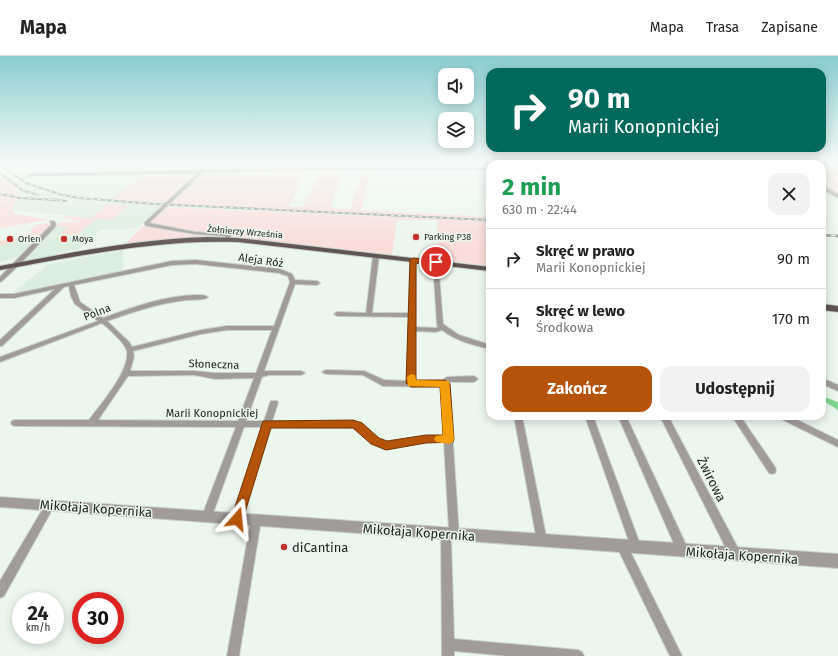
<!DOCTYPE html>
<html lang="pl">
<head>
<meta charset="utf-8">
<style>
  :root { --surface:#fff; --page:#f2f2f2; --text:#222; --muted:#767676; --line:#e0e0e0; --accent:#b45309 }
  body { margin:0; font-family:"Fira Sans",sans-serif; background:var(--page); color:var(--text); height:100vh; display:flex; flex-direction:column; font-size:15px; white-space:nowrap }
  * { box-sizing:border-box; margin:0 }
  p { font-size:13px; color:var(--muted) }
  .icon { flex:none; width:22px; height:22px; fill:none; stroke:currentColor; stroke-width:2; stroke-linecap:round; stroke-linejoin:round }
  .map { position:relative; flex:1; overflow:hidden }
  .drawer { position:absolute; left:486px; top:104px; width:340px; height:260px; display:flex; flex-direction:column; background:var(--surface); border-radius:12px; box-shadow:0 2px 10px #0003 }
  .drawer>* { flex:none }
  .guide { position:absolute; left:486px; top:12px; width:340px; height:84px; border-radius:12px; box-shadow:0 2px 10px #0003; background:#00695c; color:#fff; overflow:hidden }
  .tools { position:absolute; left:438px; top:12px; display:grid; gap:8px }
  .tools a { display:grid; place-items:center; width:36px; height:36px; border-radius:8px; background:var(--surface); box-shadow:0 2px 10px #0003; font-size:20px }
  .speed { position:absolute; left:12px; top:536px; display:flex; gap:8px; font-size:20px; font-weight:700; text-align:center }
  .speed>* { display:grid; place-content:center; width:52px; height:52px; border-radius:50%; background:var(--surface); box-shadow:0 2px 10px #0003; line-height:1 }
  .speed small { font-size:10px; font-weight:400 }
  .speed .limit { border:6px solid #d22; background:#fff; color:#111 }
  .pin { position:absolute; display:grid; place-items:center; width:34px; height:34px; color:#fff; margin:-17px; border:2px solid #fff; border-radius:50%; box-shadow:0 1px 4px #0007 }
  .me { position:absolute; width:44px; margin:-22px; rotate:18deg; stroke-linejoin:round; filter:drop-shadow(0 0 3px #0008) }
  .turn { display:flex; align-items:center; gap:14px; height:84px; padding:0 16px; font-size:18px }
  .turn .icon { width:52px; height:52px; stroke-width:2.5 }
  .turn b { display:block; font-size:28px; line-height:34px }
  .round { display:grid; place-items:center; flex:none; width:42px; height:42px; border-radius:12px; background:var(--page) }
  .headline { display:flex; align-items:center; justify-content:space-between; height:68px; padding:0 16px }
  h1 { font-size:24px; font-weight:700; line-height:30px; color:#1e9e55 }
  .action { display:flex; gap:8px; margin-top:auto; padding:8px 16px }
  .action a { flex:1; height:46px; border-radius:12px; background:var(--accent); color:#fff; font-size:16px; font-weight:700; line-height:46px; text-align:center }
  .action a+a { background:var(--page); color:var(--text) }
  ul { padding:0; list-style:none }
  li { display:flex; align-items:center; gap:12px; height:60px; padding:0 16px; border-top:1px solid var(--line) }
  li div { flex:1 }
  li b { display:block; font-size:15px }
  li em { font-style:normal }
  header { display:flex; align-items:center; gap:24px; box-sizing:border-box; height:56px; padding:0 20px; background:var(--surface); border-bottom:1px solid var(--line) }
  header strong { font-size:19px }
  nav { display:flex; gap:22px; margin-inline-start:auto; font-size:14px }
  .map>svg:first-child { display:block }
</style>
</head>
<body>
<header>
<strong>Mapa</strong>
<nav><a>Mapa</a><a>Trasa</a><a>Zapisane</a></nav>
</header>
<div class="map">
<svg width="838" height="600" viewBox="0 0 838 600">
  <rect width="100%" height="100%" fill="#ebf6ed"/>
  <!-- built -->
  <g fill="#dceedf">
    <path d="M0 107 49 108 26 120 143 118 113 144 166 146 138 172 101 174 79 193 55 198 53 201 29 205 26 203V201L54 170 69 171 61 178 77 179 97 163 107 148 91 162 13 154 16 143H22L23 140H18L19 137 18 133 0 119Z"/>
    <path d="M169 148 490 163V165L166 151Z"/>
    <path d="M36 182 19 201 0 206V190L24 183Z"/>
    <path d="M123 194V215L13 237 47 209Z"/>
  </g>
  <!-- green -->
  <g fill="#faddd9">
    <path d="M112 107H311L310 111 302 112 227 115 229 110H159L154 116 99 117Z"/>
    <path d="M786 107H838V137L822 128V108Z"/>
    <path d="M307 115 289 151H303L320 115H344L330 152 350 153 362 115H371L361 154 490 161V163L171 148 201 117Z"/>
    <path d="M199 117 166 146 112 144 143 118Z"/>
    <path d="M0 119C20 134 21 130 13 154L15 158 48 163 46 164 0 172Z"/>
    <path d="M107 148 129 149 112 164 97 163 77 179 60 178 68 171 54 170 62 166H79V165L63 162 66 160 91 162Z"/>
    <path d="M162 151 490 165V210L439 204 437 164H397L392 199 234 181H185L126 187Z"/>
    <path d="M46 167 50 168V170L38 182 24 183 0 190V185L4 184 7 185 18 182 17 180 32 176 30 175 36 169Z"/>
  </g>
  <!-- building -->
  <path fill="#7dd592" d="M822 340 838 346V354L822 344Z"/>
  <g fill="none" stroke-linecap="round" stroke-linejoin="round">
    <defs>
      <g id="minor">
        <path d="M525 107H529L530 108H526Z"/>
        <path d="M561 107H565L566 108H562Z"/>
        <path d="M595 107H599L600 108H596Z"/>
        <path d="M723 107H727L728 108H724Z"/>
        <path d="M755 107H759L760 108H756Z"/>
        <path d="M310 112H490V114H310L203 116 149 167 195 176 226 178 231 180 229 184H227L225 183V180L195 178 147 170 145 169V166L198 117 29 120 27 119 29 118Z"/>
        <path d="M50 165H54L56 168 55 171 18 210 2 225 0 226V221L51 169Z"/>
        <path d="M376 198 379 200 372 257H409L410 204 413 202 416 204 415 271 436 272 438 271 437 269 433 206 436 204 438 205 443 268 459 279 490 289V293C473 289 456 285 442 274L436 276 415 275V325H443L445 322 448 321 474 320 478 323 474 326H450L449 328 459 479 458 482 454 484 451 483 454 583 578 594 582 596 584 600H507L454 595V600H442L441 478 442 475 446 473 449 474 444 386H426L386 393 372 387 357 372 270 371 242 463 240 466 237 468 234 466 232 463 262 371H244L212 460 210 463 207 464 204 463 202 460 236 371 15 370 12 369 11 367 12 365 15 364H89C101 348 130 315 127 295 125 287 108 272 102 267L0 306V301L98 265 75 248 71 240 69 230 64 231 2 290H0V284L55 233 14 242H0V238H14L172 205 196 204 280 213 292 218 295 224 317 225 320 227 317 229 295 228 264 315H301L305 317 301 319H269L262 321 246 365H264L270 347 271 345H277L278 347 272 365 359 366 362 367 378 383 387 386 426 380H444L441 331 383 330 363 319 326 318 322 316 326 314 364 315 384 324 407 325 409 261 337 260 334 258 337 256 366 257 373 200ZM196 208 279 217 288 220 290 226 274 270H227L201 274 132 291 129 286 107 265C133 256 159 247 187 244 193 243 203 245 208 241 205 239 201 239 196 239 164 240 133 251 103 262L80 246 74 229 172 209ZM227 274H272L256 317H215L194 315H130L134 301 133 295 201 278ZM194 319 215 323 254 322 238 365 98 364 128 320Z"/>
        <path d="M822 322 838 329V335L822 328Z"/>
        <path d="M514 360H522L547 485 546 488 542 490 538 488 537 485Z"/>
        <path d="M585 360H593L641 491 640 495 636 496 632 495 631 491Z"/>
        <path d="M618 360H626L687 491 688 495 687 499 683 500 679 499Z"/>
        <path d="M660 360H668L739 494 740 498 739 502 735 503 731 502Z"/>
        <path d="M732 360H740L775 411 776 414 775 417 772 418 769 417Z"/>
        <path d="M778 360H789L838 384V391L779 362Z"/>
        <path d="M50 445 53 446 55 449 53 452 4 540 0 542V525L47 446Z"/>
        <path d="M256 459 259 461 261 464 239 600H227L251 464 253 461Z"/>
        <path d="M622 486 626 487 682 600H670L617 491 618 487Z"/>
      </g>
      <g id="tertiary">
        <rect x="781" y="107" width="5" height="1"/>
        <path d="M822 129 838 138V142L822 133Z"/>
        <path d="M0 441 838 498V512L0 451Z"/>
      </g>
      <g id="primary">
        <path d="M208 181 238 182 490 211V215L238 186C157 183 79 200 0 214V210C69 197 138 183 208 181Z"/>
        <path d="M822 248 838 250V256L822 254Z"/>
      </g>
    </defs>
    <!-- minor casing -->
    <use href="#minor" stroke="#c7d1c8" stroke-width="2"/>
    <!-- tertiary casing -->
    <use href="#tertiary" stroke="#c7d1c8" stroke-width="2"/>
    <!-- primary casing -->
    <use href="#primary" stroke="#c7d1c8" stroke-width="2"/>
    <!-- minor -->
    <use href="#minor" fill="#a19b9a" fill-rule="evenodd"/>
    <!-- tertiary -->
    <use href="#tertiary" fill="#a19b9a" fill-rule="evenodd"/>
    <!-- primary -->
    <use href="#primary" fill="#5f5452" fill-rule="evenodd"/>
    <defs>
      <g id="rail-far1">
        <path d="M0 109 26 127 59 138 79 142 155 148 490 164"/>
        <path d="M0 117 22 134 38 139"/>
        <path d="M0 138 20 142 58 144"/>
        <path d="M52 143 66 145"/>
      </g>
      <path id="rail" d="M822 179 838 180"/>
    </defs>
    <!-- rail-far1 casing -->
    <use href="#rail-far1" stroke="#8d948e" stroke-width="2"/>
    <!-- rail casing -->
    <use href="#rail" stroke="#8d948e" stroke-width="2.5"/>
    <!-- rail-far1 -->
    <use href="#rail-far1" stroke="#ebf6ed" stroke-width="1" stroke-dasharray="3.5" stroke-linecap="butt"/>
    <!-- rail -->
    <use href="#rail" stroke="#ebf6ed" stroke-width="1.5" stroke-dasharray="4.5" stroke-linecap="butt"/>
  </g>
  <!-- sky -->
  <linearGradient id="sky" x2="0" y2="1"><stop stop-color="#89cdd1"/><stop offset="0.56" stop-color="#f6fbf7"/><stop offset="1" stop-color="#f6fbf7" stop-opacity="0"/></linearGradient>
  <rect width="838" height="191" fill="url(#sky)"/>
  <!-- route -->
  <path fill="#b45309" stroke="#753606" d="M413 202 436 204 440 206 436 209 416 207V324H445L450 328 454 383 453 386 426 387 386 394 371 388 353 372H271L243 463 241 467 237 469 232 467 231 463 263 365 353 364 362 367 379 382 387 385 426 379H443L440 331H411L406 327 410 204Z"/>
  <!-- slow -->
  <path fill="#f59e0b" d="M411 318 415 319 416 324 449 325 454 383 453 386 449 388 436 386 434 383 436 380 443 379 440 331 408 330 407 321Z"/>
  <!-- markers -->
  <g fill="#c23330" stroke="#ebf6ed" stroke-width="1.5">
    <circle cx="416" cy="181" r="4"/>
    <circle cx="10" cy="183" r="4"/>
    <circle cx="64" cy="183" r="4"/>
    <circle cx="284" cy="491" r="4"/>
  </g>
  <g text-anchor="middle" stroke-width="3" stroke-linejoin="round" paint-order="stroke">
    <!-- far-street labels -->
    <g font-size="9" fill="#222622" stroke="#ebf6ed">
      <text transform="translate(245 176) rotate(5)" y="3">Żołnierzy Września</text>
    </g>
    <!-- far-poi labels -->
    <g font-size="9" fill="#222622" stroke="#ebf6ed" text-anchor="start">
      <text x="424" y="184">Parking P38</text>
      <text x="18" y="186">Orlen</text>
      <text x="72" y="186">Moya</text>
    </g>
    <!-- street labels -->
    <g font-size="11" fill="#222622" stroke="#ebf6ed">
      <text transform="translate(261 204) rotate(8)" y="4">Aleja Róż</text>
      <text transform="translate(97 256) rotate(-21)" y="4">Polna</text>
      <text transform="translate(214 308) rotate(2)" y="4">Słoneczna</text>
      <text x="212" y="361">Marii Konopnickiej</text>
    </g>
    <!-- near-street labels -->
    <g font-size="13" fill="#222622" stroke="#ebf6ed">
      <text transform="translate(712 423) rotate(63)" y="5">Żwirowa</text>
      <text transform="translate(96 452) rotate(4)" y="5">Mikołaja Kopernika</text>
      <text transform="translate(419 476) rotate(4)" y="5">Mikołaja Kopernika</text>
      <text transform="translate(742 499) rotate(4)" y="5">Mikołaja Kopernika</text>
    </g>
    <!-- near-poi labels -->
    <g font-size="13" fill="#222622" stroke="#ebf6ed" text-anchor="start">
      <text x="292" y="496">diCantina</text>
    </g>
  </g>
</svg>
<div class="tools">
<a><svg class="icon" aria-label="sound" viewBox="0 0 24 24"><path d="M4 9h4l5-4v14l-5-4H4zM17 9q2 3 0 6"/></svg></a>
<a><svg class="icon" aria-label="layers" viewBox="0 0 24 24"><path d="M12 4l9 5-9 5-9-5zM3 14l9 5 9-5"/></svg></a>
</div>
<div class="speed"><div>24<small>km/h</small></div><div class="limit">30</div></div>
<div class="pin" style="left:436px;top:206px;background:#d93025"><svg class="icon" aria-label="arrive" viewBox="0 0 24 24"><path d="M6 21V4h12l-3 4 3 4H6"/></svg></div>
<svg class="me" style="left:237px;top:463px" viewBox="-20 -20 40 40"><path d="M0-17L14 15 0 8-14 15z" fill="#b45309" stroke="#fff" stroke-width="4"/></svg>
<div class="guide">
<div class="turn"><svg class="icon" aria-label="right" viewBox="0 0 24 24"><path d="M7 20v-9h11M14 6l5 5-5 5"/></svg><div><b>90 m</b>Marii Konopnickiej</div></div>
</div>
<section class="drawer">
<div class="headline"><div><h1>2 min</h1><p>630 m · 22:44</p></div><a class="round"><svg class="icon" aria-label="close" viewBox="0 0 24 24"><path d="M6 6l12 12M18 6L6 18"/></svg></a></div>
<ul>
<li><svg class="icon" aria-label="right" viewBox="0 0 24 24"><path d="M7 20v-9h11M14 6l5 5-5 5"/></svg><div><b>Skręć w prawo</b><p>Marii Konopnickiej</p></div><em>90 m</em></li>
<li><svg class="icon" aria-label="left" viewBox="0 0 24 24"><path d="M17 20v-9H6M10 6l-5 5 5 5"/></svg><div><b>Skręć w lewo</b><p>Środkowa</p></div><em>170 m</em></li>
</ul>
<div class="action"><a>Zakończ</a><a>Udostępnij</a></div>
</section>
</div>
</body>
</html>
